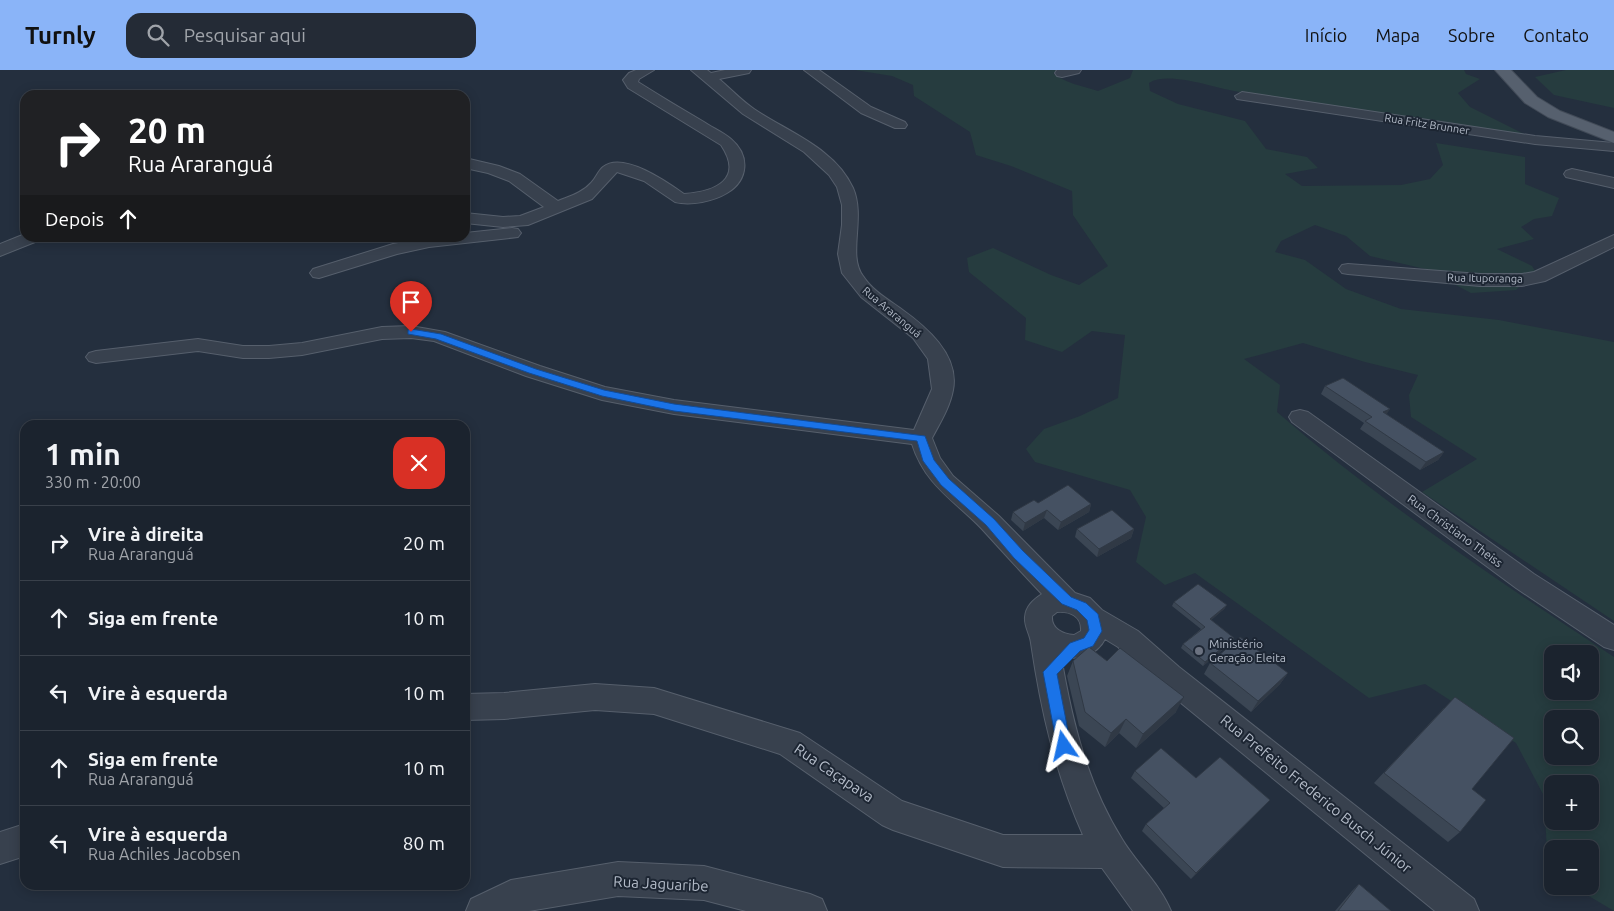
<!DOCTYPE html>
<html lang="pt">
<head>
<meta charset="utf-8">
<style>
  :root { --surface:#1b232e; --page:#242b36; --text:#f1f3f6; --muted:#a0a4aa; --line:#39404a; --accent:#8ab4f8 }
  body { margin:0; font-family:Ubuntu,sans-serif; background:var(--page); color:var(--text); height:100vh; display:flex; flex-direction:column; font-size:19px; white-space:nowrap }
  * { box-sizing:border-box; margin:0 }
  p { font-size:16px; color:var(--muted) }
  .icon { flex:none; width:28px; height:28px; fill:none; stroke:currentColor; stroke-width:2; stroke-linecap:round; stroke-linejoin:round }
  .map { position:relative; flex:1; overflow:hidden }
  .sheet { position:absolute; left:20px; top:350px; width:450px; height:470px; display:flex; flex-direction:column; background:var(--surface); border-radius:15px; box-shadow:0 2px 12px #0003,0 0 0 1px var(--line) }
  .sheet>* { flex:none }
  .hud { position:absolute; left:20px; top:20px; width:450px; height:152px; border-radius:15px; box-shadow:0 2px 12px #0003,0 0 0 1px var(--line); background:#202124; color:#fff; overflow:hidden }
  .controls { position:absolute; left:1544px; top:575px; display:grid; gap:10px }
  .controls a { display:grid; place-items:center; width:55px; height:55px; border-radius:10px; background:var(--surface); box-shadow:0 2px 12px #0003,0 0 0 1px var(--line); font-size:25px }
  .pin { position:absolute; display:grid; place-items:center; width:42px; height:42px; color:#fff; margin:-51px -21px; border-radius:50% 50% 50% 0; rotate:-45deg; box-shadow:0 0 5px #0007 }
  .pin .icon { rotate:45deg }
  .me { position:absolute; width:55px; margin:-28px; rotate:349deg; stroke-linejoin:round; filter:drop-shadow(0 0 4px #0008) }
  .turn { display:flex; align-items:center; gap:18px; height:105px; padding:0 25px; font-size:22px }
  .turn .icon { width:65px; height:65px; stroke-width:2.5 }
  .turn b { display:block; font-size:35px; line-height:42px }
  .then { display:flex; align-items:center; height:48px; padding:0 25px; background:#0003; gap:10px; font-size:19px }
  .round { display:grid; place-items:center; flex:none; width:52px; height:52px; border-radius:15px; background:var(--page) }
  .summary { display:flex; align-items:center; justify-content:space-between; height:85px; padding:0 25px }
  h1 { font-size:30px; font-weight:700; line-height:38px }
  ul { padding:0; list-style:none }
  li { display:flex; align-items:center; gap:15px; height:75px; padding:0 25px; border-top:1px solid var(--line) }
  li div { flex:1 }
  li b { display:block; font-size:19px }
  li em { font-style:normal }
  header { display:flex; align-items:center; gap:30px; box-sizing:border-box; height:70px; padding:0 25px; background:var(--accent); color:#111 }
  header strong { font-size:24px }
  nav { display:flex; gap:28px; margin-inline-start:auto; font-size:18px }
  .search { width:350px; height:45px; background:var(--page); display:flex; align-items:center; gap:12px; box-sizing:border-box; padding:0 18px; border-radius:15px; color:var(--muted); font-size:19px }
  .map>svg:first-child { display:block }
</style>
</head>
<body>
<header>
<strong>Turnly</strong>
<div class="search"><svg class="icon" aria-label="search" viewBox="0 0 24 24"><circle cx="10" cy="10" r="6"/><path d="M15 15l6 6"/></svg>Pesquisar aqui</div>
<nav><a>Início</a><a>Mapa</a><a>Sobre</a><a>Contato</a></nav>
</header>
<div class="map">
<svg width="1614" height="841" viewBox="0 0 1614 841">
  <rect width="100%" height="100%" fill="#242f3e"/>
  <!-- green -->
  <g fill="#263c3f" fill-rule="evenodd">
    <path d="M855 0H1060L1053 3C1064 13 1083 16 1098 21L1130 8 1133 0H1464L1466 4 1480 9 1458 23 1470 37 1526 65C1429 50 1331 38 1234 21 1211 17 1168 1 1149 13L1150 21 1178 34 1245 51 1266 79 1307 87 1318 98 1285 104 1302 116 1401 115 1430 109 1443 95 1436 73 1525 87V114L1559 128 1552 146 1534 149 1521 157 1534 169 1497 179 1532 196 1535 201 1516 220 1471 223 1425 199 1370 186 1346 166 1315 155 1281 171 1275 182 1305 190 1346 219 1401 239 1499 250 1614 272V551L1422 422 1477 389 1411 347 1409 325 1418 305 1365 292 1303 273 1244 289 1280 315 1277 342C1382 433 1498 511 1614 587V841L1572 816H1590V779H1552V802L1547 782 1544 726 1516 673 1425 614 1369 628 1195 503 1165 515 1136 492 1146 447 1130 420 1035 392 1026 379 1044 359 1080 346 1118 328 1125 265 1092 261 1062 282 1025 270 1026 248 969 202 967 188 993 178 1051 205 1079 215 1108 196 1073 145 1072 121 1011 96 976 85 970 62 914 26 913 15 892 6ZM1552 584H1590V621H1552ZM1552 649H1590V686H1552ZM1552 714H1590V751H1552Z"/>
    <path d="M1566 0H1614V38L1554 25 1535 7Z"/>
  </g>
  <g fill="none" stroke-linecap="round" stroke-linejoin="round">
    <defs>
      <g id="minor">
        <path d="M636 0H654L639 9 638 12C660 26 682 39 704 52 713 58 723 62 731 69 750 85 749 110 727 123 714 131 691 136 675 132L644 111 617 102 592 129 528 155 503 157 465 153V143L503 147 520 146 544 137 509 111 488 103 465 98V88L499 96 520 104 558 131C570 126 582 123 591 113 596 108 598 101 603 97 623 81 667 112 684 124 716 122 744 109 721 75L628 18 623 10 629 3Z"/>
        <path d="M691 0H707L711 3 725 0H751L749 3 719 9C731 19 741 30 754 39 788 62 835 78 853 118 866 148 847 185 863 206 872 220 887 229 900 238 925 256 960 284 953 320 950 337 940 353 932 368L940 388 953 406 999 446 1075 523 1090 528 1102 540 1138 561 1179 597 1474 829 1479 841H1435L1159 615 1118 577 1105 569C1097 585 1078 591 1061 586 1072 651 1087 713 1122 769 1137 794 1160 814 1171 841H1133L1102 798 1003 797 893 760 882 755 780 684 654 644 595 640 504 649 465 650V624L504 623 595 614 654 618 800 663 902 731 1003 765H1083C1055 702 1041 641 1031 573 1030 564 1024 556 1025 547 1026 536 1033 530 1042 524 1022 503 1002 481 982 459 954 430 925 415 912 374L674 344 602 330 526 306 434 271 411 268 382 269 302 285 269 288H243L198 281 96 293 89 291 86 287 89 283 96 281 198 269 243 276H269L302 273 382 257 411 256 445 262 540 296 605 317 674 330 914 360 932 319 928 289 913 268 861 227 842 203 838 184 842 155V135L837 117 829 105 804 82 743 44ZM1057 542C1070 541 1082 546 1081 561L1074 565C1063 564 1051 559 1052 546Z"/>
        <path d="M804 0H819L871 37 905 52 907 55 905 58H895L861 43Z"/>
        <path d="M1057 0H1081L1079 3 1062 7 1057 6 1055 3Z"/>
        <path d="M1242 22 1535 66 1614 73V81L1535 74 1237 29 1235 26Z"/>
        <path d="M1572 99 1614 108V118L1566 107 1564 104 1566 101Z"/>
        <path d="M512 158 518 159 521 163 518 167 429 177 397 184 319 208 313 207 310 203 313 199 393 174 425 168H465V163Z"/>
        <path d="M25 164V168H38L35 172 0 186V174Z"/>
        <path d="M1614 165V177L1545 211 1522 216H1480L1348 204 1342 203 1339 199 1342 195 1348 194 1480 204H1522L1534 202Z"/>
        <path d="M1300 340 1308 342 1534 504 1614 555V580L1604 577 1516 518 1292 352 1289 347 1292 342Z"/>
        <path d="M25 754V786L0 794V762Z"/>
        <path d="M618 792 704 796 810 824 822 829 827 841H746L704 830 618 826 529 841H466L471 829 511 810Z"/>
      </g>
      <path id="major" d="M1495 0H1511L1537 27 1560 41 1614 62V73L1548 47 1525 33Z"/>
    </defs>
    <!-- minor casing -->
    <use href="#minor" stroke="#565f6c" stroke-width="2"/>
    <!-- major casing -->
    <use href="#major" stroke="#414a57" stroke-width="2"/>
    <!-- minor -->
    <use href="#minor" fill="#38414e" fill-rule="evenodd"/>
    <!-- major -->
    <use href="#major" fill="#56606e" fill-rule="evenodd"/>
  </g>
  <!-- wall -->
  <g fill="#3b4654">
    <path d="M1325 316 1386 344 1444 382 1438 390 1420 400 1360 359 1364 353 1321 324Z"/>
    <path d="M1038 433 1091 434 1089 442 1058 460 1044 448 1023 461 1011 450 1013 442Z"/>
    <path d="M1077 459H1134L1131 468 1097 487 1075 467Z"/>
    <path d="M1174 532 1227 535 1224 539 1211 550 1234 568 1232 572 1203 596 1181 578 1183 574 1201 559 1172 536Z"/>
    <path d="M1073 591 1176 642 1136 678 1119 663 1105 677 1079 656 1067 606Z"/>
    <path d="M1210 593 1288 603 1280 614 1251 642 1204 604Z"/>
    <path d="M1444 638 1472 719 1460 762 1448 772 1374 713Z"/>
    <path d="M1135 701 1196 708 1270 730 1191 809 1142 761 1146 754 1164 738 1131 708Z"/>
    <path d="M1359 814 1391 841H1335L1352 821Z"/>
  </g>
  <!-- shaded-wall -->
  <g fill="#303945">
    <path d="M1390 339 1385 347 1383 342Z"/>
    <path d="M1444 382 1438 390 1420 400 1426 392Z"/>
    <path d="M1091 434 1089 442 1058 460 1061 452Z"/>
    <path d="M1047 440 1044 448 1023 461 1025 453Z"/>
    <path d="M1134 459 1131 468 1097 487 1099 479Z"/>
    <path d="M1227 535 1224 539 1208 553 1210 549Z"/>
    <path d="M1234 568 1232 572 1203 596 1205 592Z"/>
    <path d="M1288 603 1280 614 1251 642 1258 631Z"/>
    <path d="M1184 627 1176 642 1136 678 1143 664Z"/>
    <path d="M1126 649 1119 663 1105 677 1111 663Z"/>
    <path d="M1270 730 1191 809 1196 803Z"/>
  </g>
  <!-- building -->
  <g fill="#455162" stroke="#303945">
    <path d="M1343 308 1390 339 1383 342 1444 382 1426 392 1365 351 1372 347 1325 316Z"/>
    <path d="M1068 415 1091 434 1061 452 1047 440 1025 453 1013 442 1034 430 1038 433Z"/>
    <path d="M1112 440 1134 459 1099 479 1077 459Z"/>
    <path d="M1198 514 1227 535 1210 549 1234 568 1205 592 1183 574 1205 557 1174 532Z"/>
    <path d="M1240 567 1288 603 1258 631 1210 593Z"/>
    <path d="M1089 577 1107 591 1120 578 1184 627 1143 664 1126 649 1111 663 1085 642 1073 591Z"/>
    <path d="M1455 627 1514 668 1472 719 1486 730 1460 762 1384 703Z"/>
    <path d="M1161 678 1196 708 1220 687 1270 730 1196 803 1146 754 1170 733 1135 701Z"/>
    <path d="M1359 814 1391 841H1338Z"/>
  </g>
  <!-- route -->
  <path fill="#1a73e8" stroke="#114b97" d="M411 259 441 264 536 299 604 320 674 334 925 366 934 390 949 409 994 449 1023 481 1071 527 1086 533 1098 544 1102 561 1093 576 1080 581 1057 604 1071 676 1069 681 1064 683 1059 681 1057 676 1043 602 1070 573 1084 568 1089 560 1087 550 1077 540 1062 534 1014 488 986 455 941 415 923 391 917 371 674 341 602 326 529 303 436 269 408 264V260Z"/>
  <!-- markers -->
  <circle fill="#6b7280" stroke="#1d2633" stroke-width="2" cx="1199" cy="581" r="5"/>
  <g text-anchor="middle" stroke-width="4" stroke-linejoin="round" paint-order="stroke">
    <!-- far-street labels -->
    <g font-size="11" fill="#b4bcc9" stroke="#1d2633">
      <text transform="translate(1427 54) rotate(9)" y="4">Rua Fritz Brunner</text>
      <text transform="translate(1485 208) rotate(1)" y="4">Rua Ituporanga</text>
      <text transform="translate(892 242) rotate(40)" y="4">Rua Araranguá</text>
    </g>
    <!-- street labels -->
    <g font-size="12" fill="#b4bcc9" stroke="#1d2633">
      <text transform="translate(1455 461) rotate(36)" y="4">Rua Christiano Theiss</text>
    </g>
    <!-- poi labels -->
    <g font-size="12" fill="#b4bcc9" stroke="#1d2633" text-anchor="start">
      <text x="1209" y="578">Ministério<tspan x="1209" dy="14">Geração Eleita</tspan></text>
    </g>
    <!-- near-street labels -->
    <g font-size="15" fill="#b4bcc9" stroke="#1d2633">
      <text transform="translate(834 703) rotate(34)" y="5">Rua Caçapava</text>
      <text transform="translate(1316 724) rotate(39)" y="5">Rua Prefeito Frederico Busch Júnior</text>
      <text transform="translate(661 814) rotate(3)" y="5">Rua Jaguaribe</text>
    </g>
  </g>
</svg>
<div class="controls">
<a><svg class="icon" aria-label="sound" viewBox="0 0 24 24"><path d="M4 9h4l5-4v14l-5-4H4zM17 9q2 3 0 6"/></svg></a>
<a><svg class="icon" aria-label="search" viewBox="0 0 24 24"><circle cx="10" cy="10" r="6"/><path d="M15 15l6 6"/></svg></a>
<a>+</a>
<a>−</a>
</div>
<div class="pin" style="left:411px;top:262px;background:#d93025"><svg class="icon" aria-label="arrive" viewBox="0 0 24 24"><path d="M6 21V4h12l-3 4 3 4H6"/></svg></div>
<svg class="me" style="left:1064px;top:676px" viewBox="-20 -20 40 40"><path d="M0-17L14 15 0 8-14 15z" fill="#1a73e8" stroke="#fff" stroke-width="4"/></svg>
<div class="hud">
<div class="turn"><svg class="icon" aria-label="right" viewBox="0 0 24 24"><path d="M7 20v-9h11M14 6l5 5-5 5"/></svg><div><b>20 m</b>Rua Araranguá</div></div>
<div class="then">Depois<svg class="icon" aria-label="ahead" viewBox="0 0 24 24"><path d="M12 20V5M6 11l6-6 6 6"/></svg></div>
</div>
<section class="sheet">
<div class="summary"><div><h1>1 min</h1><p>330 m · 20:00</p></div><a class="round" style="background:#d93025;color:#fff"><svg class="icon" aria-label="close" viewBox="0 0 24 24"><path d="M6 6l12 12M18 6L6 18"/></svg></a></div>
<ul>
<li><svg class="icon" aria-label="right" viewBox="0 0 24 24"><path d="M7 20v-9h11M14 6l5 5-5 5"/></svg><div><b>Vire à direita</b><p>Rua Araranguá</p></div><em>20 m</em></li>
<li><svg class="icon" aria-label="ahead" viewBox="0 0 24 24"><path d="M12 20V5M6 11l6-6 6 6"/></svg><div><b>Siga em frente</b></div><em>10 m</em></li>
<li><svg class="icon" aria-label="left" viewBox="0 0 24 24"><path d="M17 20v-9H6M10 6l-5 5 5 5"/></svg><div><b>Vire à esquerda</b></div><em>10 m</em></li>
<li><svg class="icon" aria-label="ahead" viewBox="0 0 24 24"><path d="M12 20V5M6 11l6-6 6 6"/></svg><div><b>Siga em frente</b><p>Rua Araranguá</p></div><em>10 m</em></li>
<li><svg class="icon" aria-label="left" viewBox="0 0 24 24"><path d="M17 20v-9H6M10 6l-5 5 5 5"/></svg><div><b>Vire à esquerda</b><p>Rua Achiles Jacobsen</p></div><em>80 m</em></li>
</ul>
</section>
</div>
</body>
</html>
